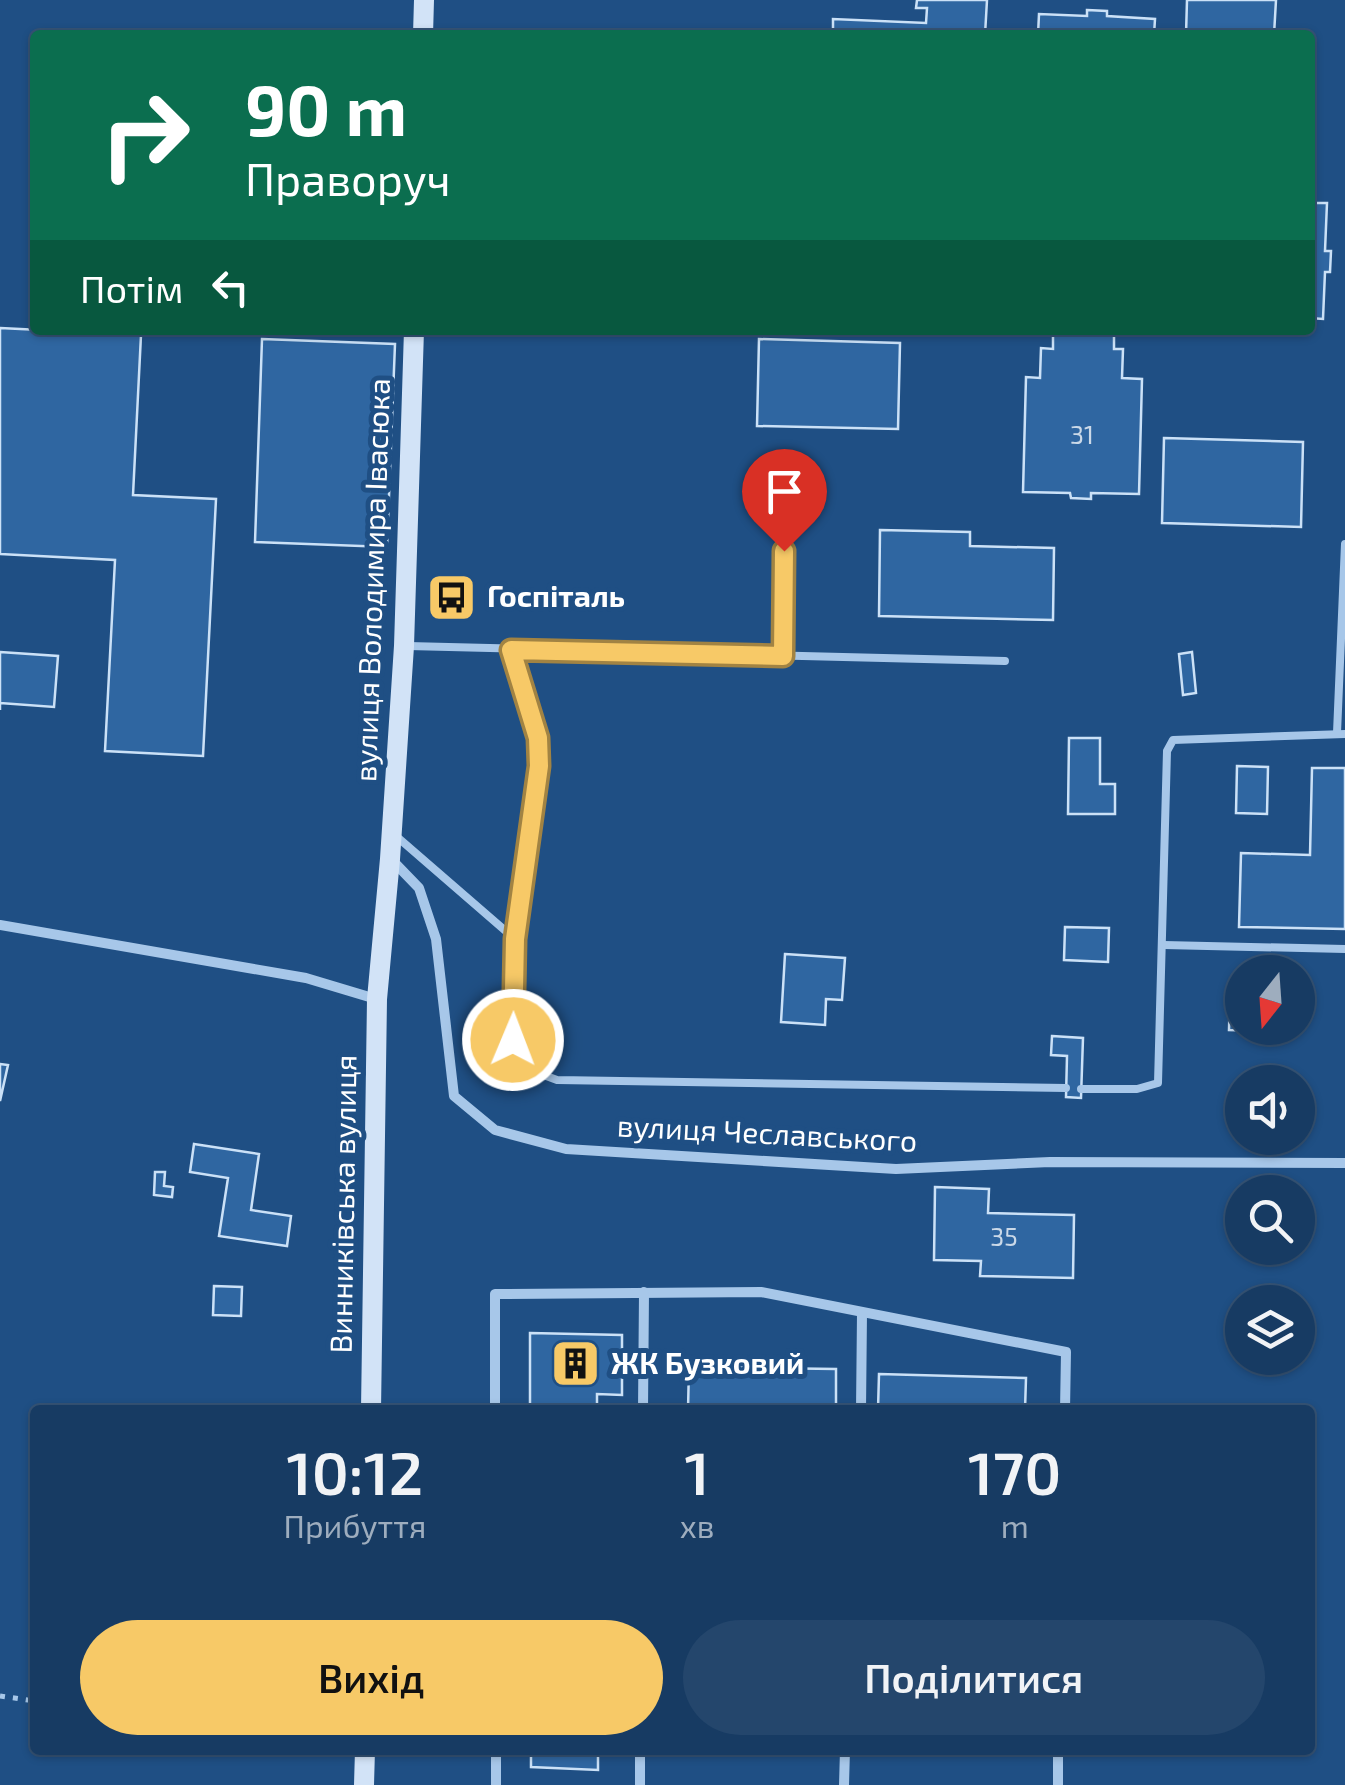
<!DOCTYPE html>
<html lang="uk">
<head>
<meta charset="utf-8">
<style>
  :root { --surface:#173b63; --page:#24466c; --text:#f1f3f6; --muted:#9eadbe; --line:#365578; --accent:#f7c967 }
  body { margin:0; font-family:"Exo 2",sans-serif; background:var(--page); color:var(--text); height:100vh; display:flex; flex-direction:column; font-size:38px; white-space:nowrap }
  * { box-sizing:border-box; margin:0 }
  p { font-size:32px; color:var(--muted) }
  .icon { flex:none; width:55px; height:55px; fill:none; stroke:currentColor; stroke-width:2; stroke-linecap:round; stroke-linejoin:round }
  .map { position:relative; flex:1; overflow:hidden }
  .side { position:absolute; left:30px; top:1405px; width:1285px; height:350px; display:flex; flex-direction:column; background:var(--surface); border-radius:10px; box-shadow:0 2px 8px #0004,0 0 0 2px var(--line) }
  .side>* { flex:none }
  .banner { position:absolute; left:30px; top:30px; width:1285px; height:305px; border-radius:10px; box-shadow:0 2px 8px #0004,0 0 0 2px var(--line); background:#0b6e4f; color:#fff; overflow:hidden }
  .needle { width:65px; rotate:197deg }
  .controls { position:absolute; left:1225px; top:955px; display:grid; gap:20px }
  .controls a { display:grid; place-items:center; width:90px; height:90px; border-radius:50%; background:var(--surface); box-shadow:0 2px 8px #0004,0 0 0 2px var(--line); font-size:50px }
  .pin { position:absolute; display:grid; place-items:center; width:85px; height:85px; color:#fff; margin:-102px -42px; border-radius:50% 50% 50% 0; rotate:-45deg; box-shadow:0 0 10px #0007 }
  .pin .icon { rotate:45deg }
  .me { position:absolute; width:110px; margin:-55px; rotate:1deg; stroke-linejoin:round; filter:drop-shadow(0 0 8px #0008) }
  .turn { display:flex; align-items:center; gap:35px; height:210px; padding:0 50px; font-size:45px }
  .turn .icon { width:130px; height:130px; stroke-width:2.5 }
  .turn b { display:block; font-size:70px; line-height:85px }
  .then { display:flex; align-items:center; height:95px; padding:0 50px; background:#0003; gap:20px; font-size:38px }
  .eta { display:flex; justify-content:space-evenly; align-items:center; height:170px; text-align:center }
  .eta b { font-size:60px; font-weight:600; line-height:70px }
  .button { display:flex; gap:20px; margin-top:auto; padding:20px 50px }
  .button a { flex:1; height:115px; border-radius:60px; background:var(--accent); color:#111; font-size:40px; font-weight:600; line-height:115px; text-align:center }
  .button a+a { background:var(--page); color:var(--text) }
  .map>svg:first-child { display:block }
</style>
</head>
<body>
<div class="map">
<svg width="1345" height="1785" viewBox="0 0 1345 1785">
  <rect width="100%" height="100%" fill="#1f4f84"/>
  <!-- building -->
  <g fill="#2f66a1" stroke="#cbe1f7" stroke-width="2.5">
    <path d="M917 0H987L985 35H833V19L926 23 927 8H916Z"/>
    <path d="M1187 0H1276L1274 35H1186Z"/>
    <path d="M1087 10 1107 11V16L1155 19 1154 35H1038L1039 14 1087 16Z"/>
    <path d="M1310 203H1327L1325 251H1331L1330 272H1325L1323 319 1310 318Z"/>
    <path d="M0 328 141 335 133 495 216 499 203 756 105 751 115 560 0 554Z"/>
    <path d="M1053 330H1114V349H1123L1122 378 1142 379 1139 494 1091 493V499L1071 498 1070 493 1023 492 1026 377 1040 378 1041 348 1053 349Z"/>
    <path d="M262 339 395 344 387 547 255 542Z"/>
    <path d="M759 339 900 343 898 429 757 426Z"/>
    <path d="M1164 438 1303 442 1301 527 1162 523Z"/>
    <path d="M880 530 970 532V546L1054 548 1053 620 879 616Z"/>
    <path d="M0 652 58 656 54 707 0 703V710Z"/>
    <path d="M1192 652 1196 693 1183 695 1179 654Z"/>
    <path d="M1069 738H1100V784H1115V814H1068Z"/>
    <path d="M1237 766 1268 767 1267 814 1236 813Z"/>
    <path d="M1312 768H1345V929L1239 927 1241 853 1310 855Z"/>
    <path d="M1065 927 1109 928 1108 962 1064 960Z"/>
    <path d="M785 954 845 958 842 1000 826 999 825 1025 781 1022Z"/>
    <path d="M1230 985 1242 986V1028H1261V1031L1229 1030Z"/>
    <path d="M1052 1036 1083 1038 1081 1098 1066 1097 1067 1056 1051 1055Z"/>
    <path d="M0 1064 8 1065 0 1101Z"/>
    <path d="M194 1144 259 1154 251 1210 291 1216 287 1246 219 1236 228 1178 190 1172Z"/>
    <path d="M155 1172H165L164 1186 173 1187 172 1197 154 1195Z"/>
    <path d="M935 1187 989 1189 988 1213 1074 1215 1073 1278 980 1276 981 1261 934 1260Z"/>
    <path d="M214 1286 242 1287 241 1316 213 1315Z"/>
    <path d="M530 1333 622 1335V1395L597 1394V1410H530Z"/>
    <path d="M689 1367 836 1369V1410H688Z"/>
    <path d="M879 1374 1026 1378 1025 1410H878Z"/>
    <path d="M531 1750H598V1770L531 1767Z"/>
  </g>
  <g fill="none" stroke-linecap="round" stroke-linejoin="round">
    <!-- path -->
    <path stroke="#a7c7e9" stroke-width="5" stroke-dasharray="5 8" stroke-linecap="butt" d="M0 1696 35 1701"/>
    <!-- lane -->
    <g stroke="#a7c7e9" stroke-width="8">
      <path d="M408 646 1005 661"/>
      <path d="M511 649 538 738 539 766 515 939"/>
      <path d="M783 656 786 481"/>
      <path d="M1337 733 1345 544"/>
      <path d="M396 836 515 939 513 1040 522 1067 557 1080 1066 1088"/>
      <path d="M1164 945 1345 949"/>
      <path d="M1081 1089H1137L1158 1083 1167 751 1173 740 1345 734"/>
    </g>
    <!-- street -->
    <g stroke="#a7c7e9" stroke-width="10">
      <path d="M391 859 419 888 436 939 454 1096 495 1130 566 1149 896 1169 1050 1162 1345 1163"/>
      <path d="M0 925 306 978 376 999"/>
      <path d="M495 1410V1294L761 1292 1066 1352 1065 1410"/>
      <path d="M643 1410 644 1292"/>
      <path d="M861 1410 862 1313"/>
      <path d="M496 1750V1785"/>
      <path d="M640 1785V1750"/>
      <path d="M844 1785 845 1750"/>
      <path d="M1058 1785V1750"/>
    </g>
    <!-- secondary -->
    <g stroke="#d2e3f7" stroke-width="20">
      <path d="M423 35 424 0"/>
      <path d="M371 1410 377 999 390 859 404 646 414 330"/>
      <path d="M364 1785 365 1750"/>
    </g>
  </g>
  <g fill="none" stroke-linecap="round" stroke-linejoin="round">
    <defs>
      <path id="route" d="M513 1040 515 939 539 766 538 738 511 650 783 656 784 551"/>
    </defs>
    <!-- route casing -->
    <use href="#route" stroke="#a18343" stroke-width="25"/>
    <!-- route -->
    <use href="#route" stroke="#f7c967" stroke-width="18"/>
  </g>
  <!-- icons -->
  <defs>
    <symbol id="bus-square" viewBox="-11 -11 22 22"><rect x="-9" y="-9" width="18" height="18" rx="4" fill="#f7c967" stroke="#1f4f84"/><path d="M-5-6H5V4H4V6H2V4H-2V6H-4V4H-5ZM-3.5-4V0h7V-4ZM-3.5 1.2v1.5H-2V1.2ZM2 1.2v1.5H3.5V1.2Z" fill="#111"/></symbol>
    <symbol id="building-square" viewBox="-11 -11 22 22"><rect x="-9" y="-9" width="18" height="18" rx="4" fill="#f7c967" stroke="#1f4f84"/><path d="M-4-6H4V6H1V3H-1V6H-4ZM-2.5-4.3h1.7v1.8h-1.7ZM.8-4.3h1.7v1.8H.8ZM-2.5-1h1.7V.8h-1.7ZM.8-1h1.7V.8H.8Z" fill="#111"/></symbol>
  </defs>
  <g fill-rule="evenodd">
    <use href="#bus-square" x="424" y="570" width="55" height="55"/>
    <use href="#building-square" x="548" y="1336" width="55" height="55"/>
  </g>
  <g text-anchor="middle" stroke-width="10" stroke-linejoin="round" paint-order="stroke">
    <!-- number labels -->
    <g font-size="25" fill="#cbd9e8">
      <text x="1082" y="444">31</text>
      <text x="1004" y="1246">35</text>
    </g>
    <!-- street labels -->
    <g font-size="30" fill="#fff" stroke="#1f4f84">
      <text transform="translate(373 580) rotate(-88)" y="10">вулиця Володимира Івасюка</text>
      <text transform="translate(767 1134) rotate(3)" y="10">вулиця Чеславського</text>
      <text transform="translate(344 1204) rotate(-89)" y="10">Винниківська вулиця</text>
    </g>
    <!-- poi labels -->
    <g font-size="30" font-weight="bold" fill="#fff" stroke="#1f4f84" text-anchor="start">
      <text x="487" y="607">Госпіталь</text>
      <text x="611" y="1374">ЖК Бузковий</text>
    </g>
  </g>
</svg>
<div class="controls">
<a><svg class="needle" viewBox="-14 -14 28 28"><path d="M0-13l5 13h-10z" fill="#e53935"/><path d="M0 13l5-13h-10z" fill="#9eadbe"/></svg></a>
<a><svg class="icon" aria-label="sound" viewBox="0 0 24 24"><path d="M4 9h4l5-4v14l-5-4H4zM17 9q2 3 0 6"/></svg></a>
<a><svg class="icon" aria-label="search" viewBox="0 0 24 24"><circle cx="10" cy="10" r="6"/><path d="M15 15l6 6"/></svg></a>
<a><svg class="icon" aria-label="layers" viewBox="0 0 24 24"><path d="M12 4l9 5-9 5-9-5zM3 14l9 5 9-5"/></svg></a>
</div>
<div class="pin" style="left:784px;top:551px;background:#d93025"><svg class="icon" aria-label="arrive" viewBox="0 0 24 24"><path d="M6 21V4h12l-3 4 3 4H6"/></svg></div>
<svg class="me" style="left:513px;top:1040px" viewBox="-20 -20 40 40"><circle r="17" fill="#f7c967" stroke="#fff" stroke-width="3"/><path d="M0-11L8 9 0 5-8 9z" fill="#fff"/></svg>
<div class="banner">
<div class="turn"><svg class="icon" aria-label="right" viewBox="0 0 24 24"><path d="M7 20v-9h11M14 6l5 5-5 5"/></svg><div><b>90 m</b>Праворуч</div></div>
<div class="then">Потім<svg class="icon" aria-label="left" viewBox="0 0 24 24"><path d="M17 20v-9H6M10 6l-5 5 5 5"/></svg></div>
</div>
<section class="side">
<div class="eta">
<div><b>10:12</b><p>Прибуття</p></div>
<div><b>1</b><p>хв</p></div>
<div><b>170</b><p>m</p></div>
</div>
<div class="button"><a>Вихід</a><a>Поділитися</a></div>
</section>
</div>
</body>
</html>
